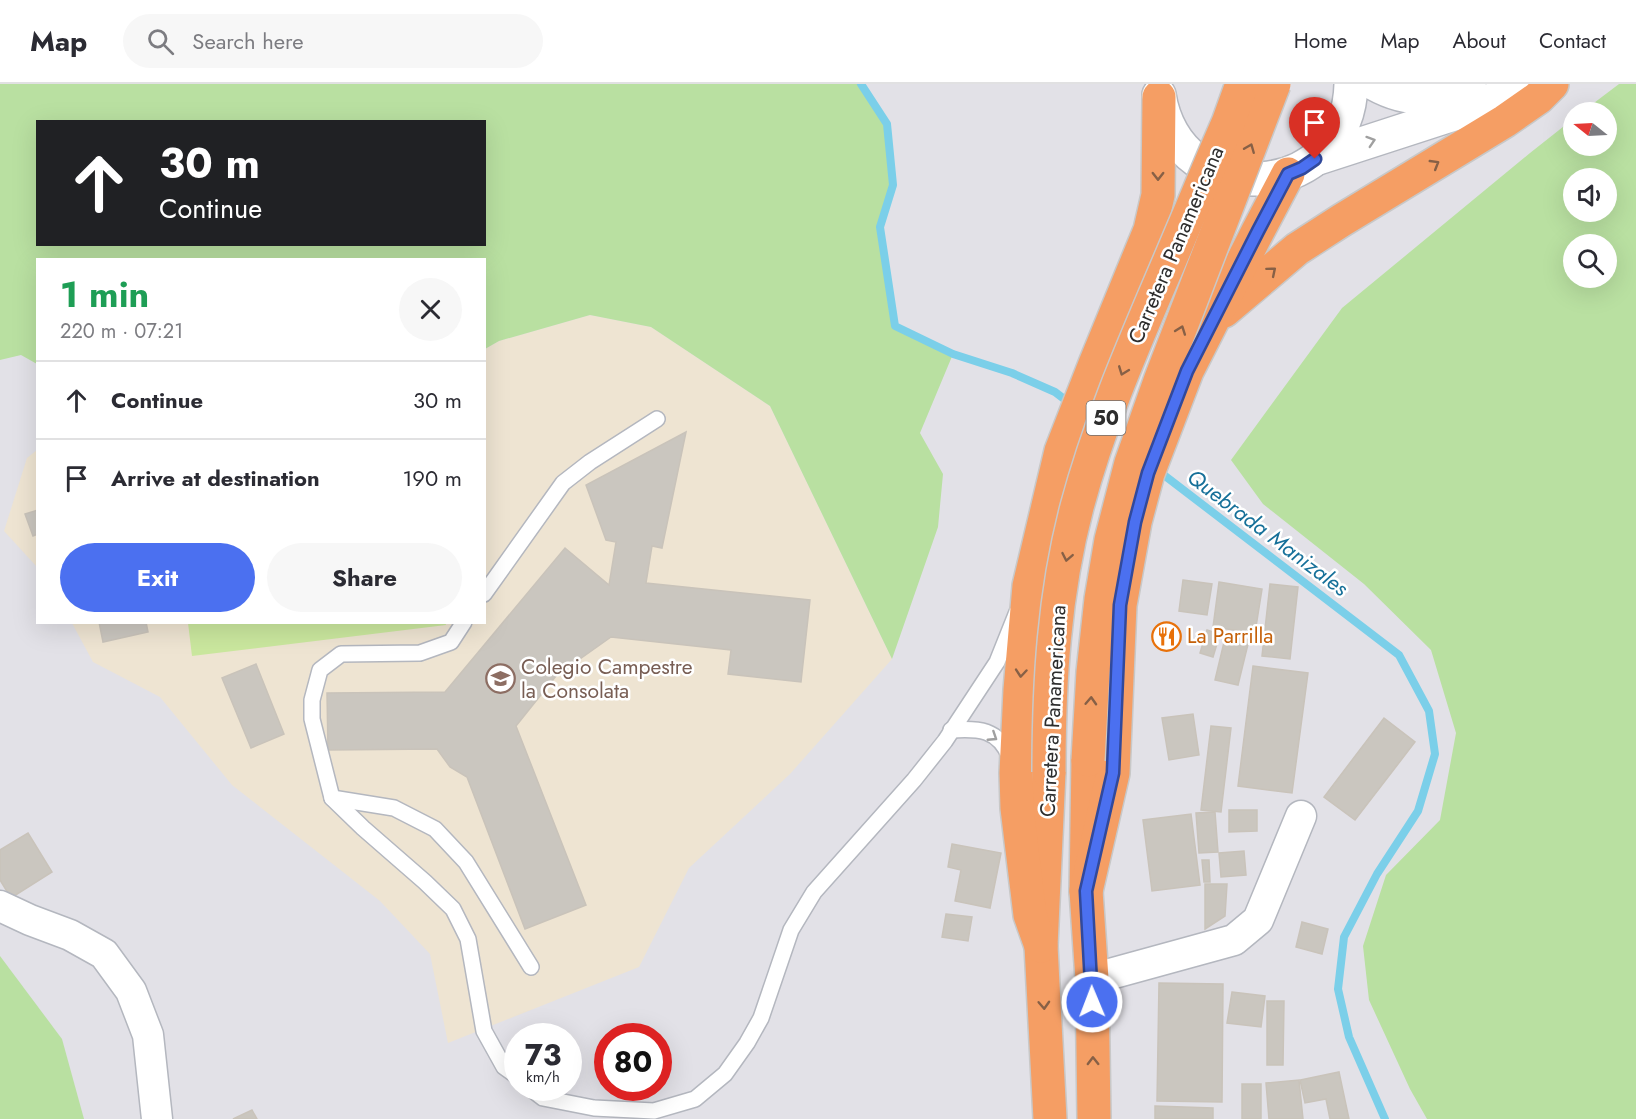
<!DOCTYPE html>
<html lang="en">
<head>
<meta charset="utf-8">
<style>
  :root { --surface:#fff; --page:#f7f7f7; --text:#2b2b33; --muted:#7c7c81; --line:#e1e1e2; --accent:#4b70f0 }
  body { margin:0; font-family:Jost,sans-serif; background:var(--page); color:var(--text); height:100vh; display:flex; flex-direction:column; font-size:22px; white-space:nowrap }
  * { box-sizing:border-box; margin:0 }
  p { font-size:20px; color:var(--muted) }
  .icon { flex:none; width:33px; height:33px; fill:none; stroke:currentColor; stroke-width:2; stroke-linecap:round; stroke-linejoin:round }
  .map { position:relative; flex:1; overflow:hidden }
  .sheet { position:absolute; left:36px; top:174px; width:450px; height:366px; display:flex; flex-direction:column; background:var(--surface); border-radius:0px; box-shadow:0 6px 24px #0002 }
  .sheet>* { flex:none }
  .top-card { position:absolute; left:36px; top:36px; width:450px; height:126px; border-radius:0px; box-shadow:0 6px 24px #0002; background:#202124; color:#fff; overflow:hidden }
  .needle { width:39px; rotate:288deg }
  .buttons { position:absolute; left:1563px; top:18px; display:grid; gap:12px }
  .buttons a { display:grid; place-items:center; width:54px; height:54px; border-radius:50%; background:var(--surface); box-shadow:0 6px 24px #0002; font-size:30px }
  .speed { position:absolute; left:504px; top:939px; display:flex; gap:12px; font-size:30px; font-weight:700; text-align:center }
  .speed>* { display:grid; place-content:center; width:78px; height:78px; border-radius:50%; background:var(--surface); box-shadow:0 6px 24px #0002; line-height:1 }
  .speed small { font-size:15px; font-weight:400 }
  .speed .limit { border:9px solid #d22; background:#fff; color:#111 }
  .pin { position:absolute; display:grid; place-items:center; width:51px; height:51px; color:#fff; margin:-62px -26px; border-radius:50% 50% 50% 0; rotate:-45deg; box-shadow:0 0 6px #0007 }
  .pin .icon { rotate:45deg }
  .me { position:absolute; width:66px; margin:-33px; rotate:359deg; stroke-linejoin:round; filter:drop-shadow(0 0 4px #0008) }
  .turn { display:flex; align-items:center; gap:21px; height:126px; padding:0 24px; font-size:27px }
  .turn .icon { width:78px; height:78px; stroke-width:2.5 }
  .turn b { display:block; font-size:42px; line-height:51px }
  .round { display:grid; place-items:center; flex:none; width:63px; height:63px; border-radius:32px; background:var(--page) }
  .headline { display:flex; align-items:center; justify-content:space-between; height:102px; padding:0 24px }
  h1 { font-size:36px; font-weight:700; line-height:45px; color:#1e9e55 }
  .cta { display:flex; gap:12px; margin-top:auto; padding:12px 24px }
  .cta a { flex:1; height:69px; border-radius:36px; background:var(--accent); color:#fff; font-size:24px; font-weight:700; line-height:69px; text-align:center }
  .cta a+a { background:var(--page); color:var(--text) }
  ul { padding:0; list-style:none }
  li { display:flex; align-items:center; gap:18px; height:78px; padding:0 24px; border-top:2px solid var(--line) }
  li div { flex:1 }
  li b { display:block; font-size:22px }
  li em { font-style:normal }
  header { display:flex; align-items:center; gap:36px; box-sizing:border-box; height:84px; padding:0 30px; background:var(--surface); border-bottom:2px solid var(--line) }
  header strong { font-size:28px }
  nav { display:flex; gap:33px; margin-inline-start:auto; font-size:21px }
  .search { width:420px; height:54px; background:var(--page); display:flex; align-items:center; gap:15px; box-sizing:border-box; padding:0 21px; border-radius:33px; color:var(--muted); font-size:22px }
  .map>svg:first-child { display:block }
</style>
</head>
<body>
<header>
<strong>Map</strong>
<div class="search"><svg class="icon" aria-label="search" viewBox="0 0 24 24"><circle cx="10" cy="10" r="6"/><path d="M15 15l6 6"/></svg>Search here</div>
<nav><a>Home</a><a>Map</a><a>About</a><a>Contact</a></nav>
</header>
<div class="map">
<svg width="1636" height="1035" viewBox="0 0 1636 1035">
  <rect width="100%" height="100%" fill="#eee8e1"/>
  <!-- industrial -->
  <path fill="#e2e1e7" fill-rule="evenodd" d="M861 0H1636V1035H0V204L37 202 38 538H484V160L895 242 880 143 893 101 887 40ZM1574 28H1606V62H1574ZM1574 94H1606V128H1574ZM1574 160H1606V194H1574ZM518 952H568V1004H518ZM608 952H658V1004H608Z"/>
  <!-- education -->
  <g fill="#eee4d2">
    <path d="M590 231 651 243 770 322 892 575 790 690 689 784 639 883 448 959 430 870 380 817 232 701 160 613 93 578 72 539 484 538 485 265 499 257Z"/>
    <path d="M37 366V483L4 447 27 374Z"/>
  </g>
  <!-- green -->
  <g fill="#b9e0a1" fill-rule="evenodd">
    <path d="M0 0H861L887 40 893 101 880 143 895 242 953 270 920 349 943 390 938 443 892 575 770 322 651 243 590 231 499 257 485 265 484 176H38L37 280 21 271 0 276ZM38 38H484V160H38Z"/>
    <path d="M1619 0H1636V1035H1427L1410 1005 1369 916 1363 862 1386 791 1440 736 1456 649 1431 566 1364 500 1263 420 1231 376 1342 224 1530 69 1573 35 1574 62H1606V28H1582ZM1606 94V128H1574V94ZM1606 160V194H1574V160Z"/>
    <path d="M0 872 62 955 84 1035H0Z"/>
  </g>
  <!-- pitch -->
  <path fill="#cae79e" d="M445 538 446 541 192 572 188 539Z"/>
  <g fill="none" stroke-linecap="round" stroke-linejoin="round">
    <!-- stream -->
    <g stroke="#7bcfe9" stroke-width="8">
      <path d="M861 0 887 40 893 101 880 143 895 242 953 270 1012 289 1055 308 1072 321"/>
      <path d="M1156 385 1399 571 1429 627 1435 670 1418 727 1377 790 1344 853 1338 905 1349 953 1385 1035"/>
    </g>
  </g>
  <!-- building -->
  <g fill="#cac6bf" stroke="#c9c3ba" stroke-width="1.5">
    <path d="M686 348 662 464 652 462 646 499 810 516 801 598 728 590 731 566 611 553 556 592 516 642 586 821 525 845 467 693 450 683 437 665 328 666 327 609 445 608 565 464 609 501 616 458 606 456 586 401Z"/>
    <path d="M38 426V450L33 452 25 430Z"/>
    <path d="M1183 496 1212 500 1207 531 1179 527Z"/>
    <path d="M1219 498 1262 505 1255 549 1213 543Z"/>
    <path d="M1270 500 1298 503 1290 575 1262 572Z"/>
    <path d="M99 538H146L148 548 103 558Z"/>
    <path d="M1207 546 1220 550 1213 573 1200 569Z"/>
    <path d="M1226 550 1249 556 1238 601 1215 596Z"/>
    <path d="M256 580 284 650 251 664 222 594Z"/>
    <path d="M1253 582 1308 589 1292 709 1238 702Z"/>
    <path d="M1193 630 1199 671 1169 676 1162 634Z"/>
    <path d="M1384 634 1415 658 1355 736 1324 713Z"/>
    <path d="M1211 642 1231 644 1221 728 1201 726Z"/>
    <path d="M1229 726H1257V747L1229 748Z"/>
    <path d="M1215 728 1218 768 1199 769 1196 729Z"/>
    <path d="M1191 730 1200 801 1152 807 1143 736Z"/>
    <path d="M28 749 52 788 11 814 0 796V766Z"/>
    <path d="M952 760 1001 769 990 824 955 817 961 786 948 783Z"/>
    <path d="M1244 767 1246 791 1221 793 1219 769Z"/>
    <path d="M1202 776H1209L1210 798H1204Z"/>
    <path d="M1205 800H1227L1225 832 1205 845Z"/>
    <path d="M946 830 972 833 968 857 942 853Z"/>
    <path d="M1302 838 1328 845 1322 870 1296 863Z"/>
    <path d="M1159 899 1223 900 1222 1018 1157 1017Z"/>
    <path d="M1232 908 1265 912 1261 943 1227 939Z"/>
    <path d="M1267 917H1284L1283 981H1267Z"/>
    <path d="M1339 988 1349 1035H1330L1326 1015 1305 1019 1300 996Z"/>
    <path d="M1299 996 1303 1035H1269L1266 999Z"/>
    <rect x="1242" y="1000" width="19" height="35"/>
    <path d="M1155 1022 1213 1024V1035H1155Z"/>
    <path d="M252 1026 257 1035H233Z"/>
  </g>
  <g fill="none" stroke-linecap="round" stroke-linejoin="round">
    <defs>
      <g id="lane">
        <path d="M484 510 563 399 590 378 657 335"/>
        <path d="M464 538 451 558 420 569 341 570 320 586 312 616V635L332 714 363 744 425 798 453 825 468 855 484 947 504 983 518 993"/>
        <path d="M951 646C979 644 998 645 1010 673"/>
        <path d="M332 714 394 724 435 745 466 778 531 883"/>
        <path d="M530 1004 543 1014 594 1024 654 1027 695 1015 725 990 747 959 761 934 791 846 814 808 914 696 945 657 997 578 1017 528"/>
      </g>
      <g id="street">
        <path d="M0 822 30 836 70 851 104 870 131 907 148 951 157 1035"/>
        <path d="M1092 895 1234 856 1258 836 1301 732"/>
      </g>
      <g id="secondary">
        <path d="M1375 0C1393 10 1414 15 1435 13 1448 12 1461 10 1473 11"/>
        <path d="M1159 11C1179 132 1349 117 1351 0"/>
        <path d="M1315 75 1463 27 1499 13 1523 0"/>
      </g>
      <g id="highway">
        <path d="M1224 227 1297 165 1342 136 1505 37 1538 14 1552 0"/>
        <path d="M1088 676 1086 807 1092 895 1094 1035"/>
        <path d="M1049 688 1041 862 1050 1035"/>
        <path d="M1086 807 1113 689 1120 521 1135 438 1148 389 1187 287 1258 147 1288 90"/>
        <path d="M1041 862 1030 831 1017 724 1016 689 1020 606 1029 502 1061 367 1095 280 1150 146 1158 111 1159 13"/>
      </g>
    </defs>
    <!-- lane casing -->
    <use href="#lane" stroke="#b4b7bf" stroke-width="18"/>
    <!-- street casing -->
    <use href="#street" stroke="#b4b7bf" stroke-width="33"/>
    <!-- secondary casing -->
    <use href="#secondary" stroke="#b4b7bf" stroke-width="36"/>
    <!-- highway casing -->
    <use href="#highway" stroke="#c8c8c8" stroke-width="36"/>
    <!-- lane -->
    <use href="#lane" stroke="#fff" stroke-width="15"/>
    <!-- street -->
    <use href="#street" stroke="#fff" stroke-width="30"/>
    <!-- secondary -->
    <use href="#secondary" stroke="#fff" stroke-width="33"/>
    <!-- highway -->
    <use href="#highway" stroke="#f59e64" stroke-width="33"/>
    <defs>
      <g id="highway-bridge">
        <path d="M1088 676 1093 588 1101 515 1111 456 1131 379 1160 297 1274 0"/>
        <path d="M1049 688C1049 599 1054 510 1077 423 1101 333 1139 249 1175 164 1193 122 1210 80 1228 39L1242 0"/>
      </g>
    </defs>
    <!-- highway-bridge casing -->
    <use href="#highway-bridge" stroke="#c8c8c8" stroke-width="36" stroke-linecap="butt"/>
    <!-- highway-bridge -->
    <use href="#highway-bridge" stroke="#f59e64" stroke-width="33"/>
  </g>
  <!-- one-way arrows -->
  <defs><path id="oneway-chevron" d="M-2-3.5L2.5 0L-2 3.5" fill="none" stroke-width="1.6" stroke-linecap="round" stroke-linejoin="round" transform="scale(1.5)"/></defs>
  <g stroke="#a0a0a0">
    <use href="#oneway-chevron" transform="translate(1371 57) rotate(-18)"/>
    <use href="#oneway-chevron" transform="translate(993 653) rotate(33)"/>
  </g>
  <g stroke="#876046">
    <use href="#oneway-chevron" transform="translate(1250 64) rotate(-68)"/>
    <use href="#oneway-chevron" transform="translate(1435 80) rotate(-31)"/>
    <use href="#oneway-chevron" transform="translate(1158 92) rotate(90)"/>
    <use href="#oneway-chevron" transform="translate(1272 187) rotate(-40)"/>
    <use href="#oneway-chevron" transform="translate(1181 246) rotate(-70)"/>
    <use href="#oneway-chevron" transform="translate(1123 287) rotate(111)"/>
    <use href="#oneway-chevron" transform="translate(1067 473) rotate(101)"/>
    <use href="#oneway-chevron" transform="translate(1021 589) rotate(95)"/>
    <use href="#oneway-chevron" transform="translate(1091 617) rotate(-87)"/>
    <use href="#oneway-chevron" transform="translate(1044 921) rotate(87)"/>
    <use href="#oneway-chevron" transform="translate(1093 977) rotate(-91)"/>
  </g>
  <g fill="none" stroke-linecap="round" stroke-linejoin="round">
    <defs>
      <path id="route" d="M1092 918 1086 807 1113 689 1120 521 1135 438 1148 389 1187 287 1258 147 1288 90 1302 84 1315 75"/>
    </defs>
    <!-- route casing -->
    <use href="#route" stroke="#31499c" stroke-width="15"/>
    <!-- route -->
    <use href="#route" stroke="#4b70f0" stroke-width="10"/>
  </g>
  <!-- icons -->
  <defs>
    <symbol id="restaurant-ring" viewBox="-11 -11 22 22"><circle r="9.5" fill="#fff" stroke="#e8710a" stroke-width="1.5"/><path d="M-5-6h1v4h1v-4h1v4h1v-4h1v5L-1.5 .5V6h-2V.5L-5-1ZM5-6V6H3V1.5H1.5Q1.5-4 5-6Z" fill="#e8710a"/></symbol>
    <symbol id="school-ring" viewBox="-11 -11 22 22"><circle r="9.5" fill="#fff" stroke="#8d6e63" stroke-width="1.5"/><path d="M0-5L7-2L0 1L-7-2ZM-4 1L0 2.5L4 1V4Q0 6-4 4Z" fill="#8d6e63"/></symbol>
  </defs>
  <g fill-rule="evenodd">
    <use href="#restaurant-ring" x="1150" y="536" width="33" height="33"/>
    <use href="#school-ring" x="484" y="578" width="33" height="33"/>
  </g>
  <g text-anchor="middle" stroke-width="5" stroke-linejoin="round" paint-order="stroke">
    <!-- shield labels -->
    <rect fill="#fff" stroke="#6c6c6c" stroke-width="1.5" x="1086.5" y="317" width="39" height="34" rx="4.5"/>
    <g font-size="20" font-weight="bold" fill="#2d2d2d">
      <text x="1106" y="341">50</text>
    </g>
    <!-- street labels -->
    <g font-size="21" fill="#2d2d2d" stroke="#fff">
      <text transform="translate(1176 161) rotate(-67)" y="7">Carretera Panamericana</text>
      <text transform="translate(1053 627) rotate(-87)" y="7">Carretera Panamericana</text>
    </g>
    <!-- food labels -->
    <g font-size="21" fill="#c56008" stroke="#fff" text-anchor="start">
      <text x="1187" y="559">La Parrilla</text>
    </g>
    <!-- education labels -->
    <g font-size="21" fill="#785e54" stroke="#fff" text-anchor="start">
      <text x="521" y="590">Colegio Campestre<tspan x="521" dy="24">la Consolata</tspan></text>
    </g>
    <!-- water labels -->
    <g font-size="22" font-style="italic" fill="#167099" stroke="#fff">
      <text transform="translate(1268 448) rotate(37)" y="8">Quebrada Manizales</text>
    </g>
  </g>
</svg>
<div class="buttons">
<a><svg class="needle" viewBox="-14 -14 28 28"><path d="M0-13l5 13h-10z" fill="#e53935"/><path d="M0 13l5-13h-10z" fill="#7c7c81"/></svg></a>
<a><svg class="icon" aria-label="sound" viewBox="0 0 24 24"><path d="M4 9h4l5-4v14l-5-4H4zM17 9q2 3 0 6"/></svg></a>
<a><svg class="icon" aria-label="search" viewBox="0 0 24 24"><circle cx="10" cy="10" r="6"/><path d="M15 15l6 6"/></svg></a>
</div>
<div class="speed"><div>73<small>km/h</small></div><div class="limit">80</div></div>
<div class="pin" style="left:1315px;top:75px;background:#d93025"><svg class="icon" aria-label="arrive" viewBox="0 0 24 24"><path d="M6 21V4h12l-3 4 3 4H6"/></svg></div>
<svg class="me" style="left:1092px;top:918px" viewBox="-20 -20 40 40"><circle r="17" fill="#4b70f0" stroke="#fff" stroke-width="3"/><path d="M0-11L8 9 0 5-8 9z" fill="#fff"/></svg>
<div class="top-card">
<div class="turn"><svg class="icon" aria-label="ahead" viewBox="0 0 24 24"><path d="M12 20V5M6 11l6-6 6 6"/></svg><div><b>30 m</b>Continue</div></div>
</div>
<section class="sheet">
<div class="headline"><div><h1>1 min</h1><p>220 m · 07:21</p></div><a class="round"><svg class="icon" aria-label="close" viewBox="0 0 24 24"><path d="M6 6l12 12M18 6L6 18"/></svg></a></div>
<ul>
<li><svg class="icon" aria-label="ahead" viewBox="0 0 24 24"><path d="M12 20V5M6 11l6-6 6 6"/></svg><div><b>Continue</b></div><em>30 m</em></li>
<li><svg class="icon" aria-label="arrive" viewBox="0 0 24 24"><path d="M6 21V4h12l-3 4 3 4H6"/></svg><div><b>Arrive at destination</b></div><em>190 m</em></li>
</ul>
<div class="cta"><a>Exit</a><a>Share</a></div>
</section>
</div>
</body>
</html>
